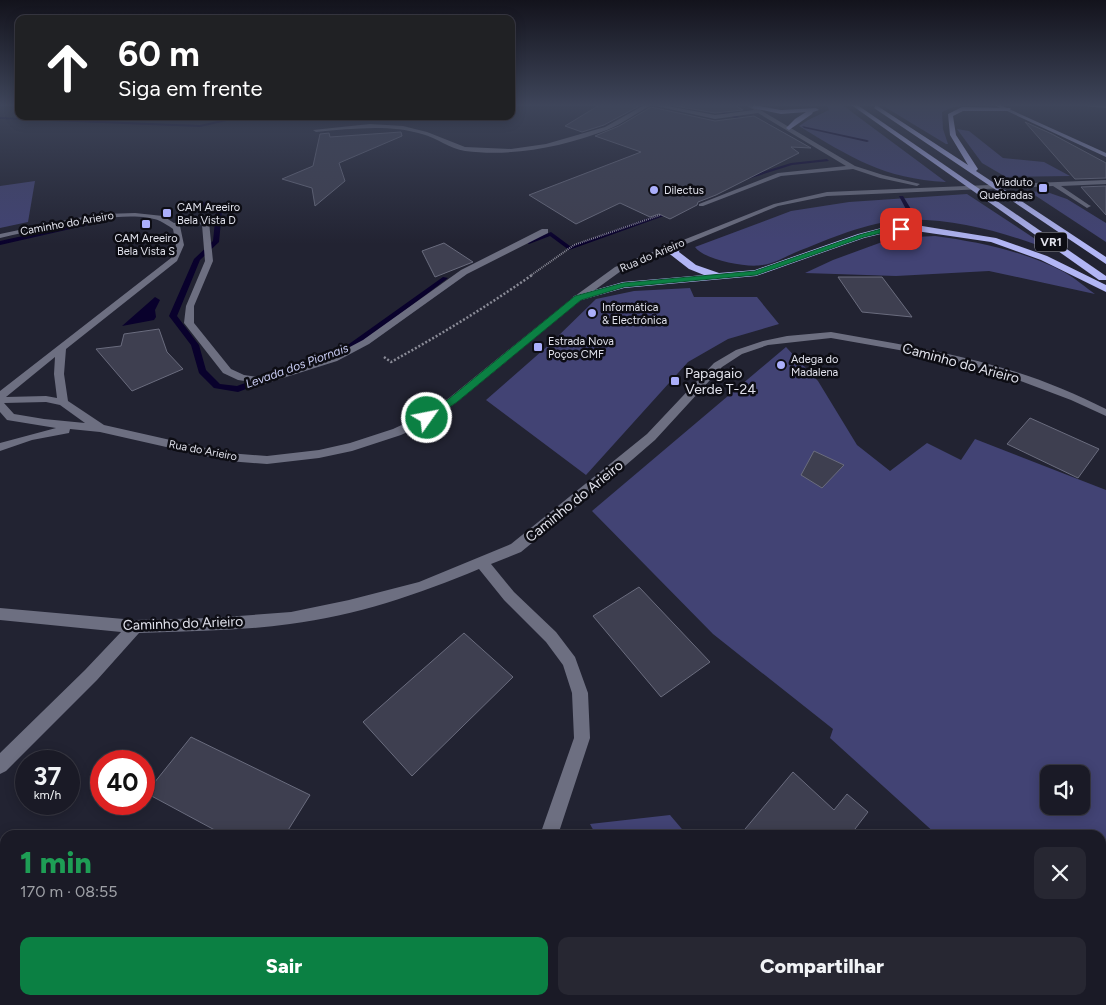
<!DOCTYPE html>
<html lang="pt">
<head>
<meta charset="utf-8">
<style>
  :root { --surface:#1a1a26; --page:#272732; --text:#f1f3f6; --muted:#9fa1a7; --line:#383843; --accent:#0b8043 }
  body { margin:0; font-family:Figtree,sans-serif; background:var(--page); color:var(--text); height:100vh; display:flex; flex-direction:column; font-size:19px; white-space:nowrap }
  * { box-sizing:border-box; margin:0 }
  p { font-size:16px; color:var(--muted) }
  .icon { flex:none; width:28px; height:28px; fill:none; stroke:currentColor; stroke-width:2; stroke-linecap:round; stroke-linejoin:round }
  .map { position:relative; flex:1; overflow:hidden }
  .panel { position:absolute; left:0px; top:830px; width:1106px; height:175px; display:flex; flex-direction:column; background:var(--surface); border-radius:15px 15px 0 0; box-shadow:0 2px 12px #0003,0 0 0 1px var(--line) }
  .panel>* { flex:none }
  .hud { position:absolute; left:15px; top:15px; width:500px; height:105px; border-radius:10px; box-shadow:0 2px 12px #0003,0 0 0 1px var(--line); background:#202124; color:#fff; overflow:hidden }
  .buttons { position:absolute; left:1040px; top:765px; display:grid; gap:10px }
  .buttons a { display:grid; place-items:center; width:50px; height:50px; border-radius:10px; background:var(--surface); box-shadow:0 2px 12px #0003,0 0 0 1px var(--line); font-size:25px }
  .speed { position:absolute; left:15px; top:750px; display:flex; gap:10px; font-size:25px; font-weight:700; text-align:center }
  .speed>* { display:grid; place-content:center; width:65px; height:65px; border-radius:50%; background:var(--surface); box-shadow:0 2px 12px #0003,0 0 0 1px var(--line); line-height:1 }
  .speed small { font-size:12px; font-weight:400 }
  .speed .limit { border:8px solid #d22; background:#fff; color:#111 }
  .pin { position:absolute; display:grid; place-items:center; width:42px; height:42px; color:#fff; margin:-21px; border-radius:10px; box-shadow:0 2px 8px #0006 }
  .me { position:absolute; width:55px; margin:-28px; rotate:57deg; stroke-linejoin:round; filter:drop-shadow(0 0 4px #0008) }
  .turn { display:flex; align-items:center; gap:18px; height:105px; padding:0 20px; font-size:22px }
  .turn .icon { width:65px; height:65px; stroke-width:2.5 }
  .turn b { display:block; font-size:35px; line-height:42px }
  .round { display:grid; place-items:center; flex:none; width:52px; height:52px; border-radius:10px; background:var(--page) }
  .headline { display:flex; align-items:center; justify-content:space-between; height:85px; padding:0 20px }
  h1 { font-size:30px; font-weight:800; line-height:38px; color:#1e9e55 }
  .primary-button { display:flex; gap:10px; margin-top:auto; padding:10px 20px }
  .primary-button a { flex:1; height:58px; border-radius:10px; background:var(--accent); color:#fff; font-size:20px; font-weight:800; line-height:58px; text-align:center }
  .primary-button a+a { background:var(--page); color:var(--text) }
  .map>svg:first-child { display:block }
</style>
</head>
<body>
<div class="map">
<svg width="1106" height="1005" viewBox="0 0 1106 1005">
  <rect width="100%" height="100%" fill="#222332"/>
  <!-- green -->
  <g fill="#424374" fill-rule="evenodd">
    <path d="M826 104H841L946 182C884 179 850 157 799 126L808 120 829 110Z"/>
    <path d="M880 104H921L944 106 984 105 953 107 942 112 943 129 948 144H946Z"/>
    <path d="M957 129 969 131 1003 158 1044 162 1070 176 1006 177 982 163Z"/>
    <path d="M35 181 28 222 0 228V186Z"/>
    <path d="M1044 191 1067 199 1106 223V242L1030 192Z"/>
    <path d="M967 194 1055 252C1008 233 955 218 904 220 866 222 829 239 794 253 785 257 773 264 762 265 747 268 704 260 695 247L791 211 849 202Z"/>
    <path d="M935 236C979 242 1024 251 1064 272 1075 278 1085 287 1095 294L989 271 896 276 805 273 833 260 893 238Z"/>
    <path d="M690 288 694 297H757L779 324 728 339 688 362 586 475 486 400 551 343 596 299 634 291Z"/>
    <path d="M786 347 818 381 857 445 890 471 927 443 961 460 975 439 1106 490V988L1101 984V835H937L830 738 833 729 713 634 592 511ZM1049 774H1081V806H1049Z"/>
    <path d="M670 815 687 835H596L590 824Z"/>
    <path d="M560 1000H817L819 1005H558Z"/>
  </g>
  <!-- water -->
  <path fill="#09012c" d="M155 297 160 300 155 310 156 317 154 320 122 326Z"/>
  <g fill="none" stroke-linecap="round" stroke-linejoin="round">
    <!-- stream -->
    <g fill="#09012c" fill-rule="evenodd">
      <path d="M695 104H700L749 120 771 124 769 125 746 122Z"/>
      <path d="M240 116H249L200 127 0 119V117L200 125Z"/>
      <path d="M802 126 867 140 869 141 867 142 804 128Z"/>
      <path d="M827 159 829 161 792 165 748 179 743 178 791 163Z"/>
      <path d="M899 196H903L914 214 913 215H909Z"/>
      <path d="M203 202 213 205 222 211 219 242 200 260 177 316 199 345 206 370 220 384 237 386 349 344 443 277 448 278 355 348 238 392 214 388 199 373 191 345 169 316 194 259 213 241 216 211 206 206H185L182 204 185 202Z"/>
      <path d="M673 209 676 211 675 212 569 250 550 236 529 244 526 242 551 232 570 246Z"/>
      <path d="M86 222 88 223V225L0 245V241Z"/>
    </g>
  </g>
  <!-- building -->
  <g fill="#3e3f50" stroke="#6a6c7e">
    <path d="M601 104H643L604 125 582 132 565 126Z"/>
    <path d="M664 104H733L743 110 715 113Z"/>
    <path d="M651 107 715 121 754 116 811 148 791 147 799 153 716 195 698 202 697 205 670 219 659 214 650 217 620 203 576 224 529 195 641 152 595 136 619 126Z"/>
    <path d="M1025 122 1052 134 1106 163V178L1075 179Z"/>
    <path d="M401 132 402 136 339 163 345 181 315 206 312 188 282 179 313 166 320 134 329 133 330 137Z"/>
    <path d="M1106 186V215L1081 187Z"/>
    <path d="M444 243 473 262 435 277 422 251Z"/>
    <path d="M838 277H882L912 317 862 312Z"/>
    <path d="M159 329 167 352 183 369 132 391 96 349 121 346 124 334Z"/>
    <path d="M1030 418 1099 449 1078 478 1007 444Z"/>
    <path d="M814 451 844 465 822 488 801 475Z"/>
    <path d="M639 587 710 662 661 697 593 616Z"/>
    <path d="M464 633 513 677 412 776 363 722Z"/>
    <path d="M191 737 310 795 285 835H224L146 793Z"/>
    <path d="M793 772 834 810 847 794 868 812 855 829 861 835H740Z"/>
  </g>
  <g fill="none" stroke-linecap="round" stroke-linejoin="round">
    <!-- path-far1 -->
    <path stroke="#8a8b97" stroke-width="2" stroke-dasharray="1 1" stroke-linecap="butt" d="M530 276 574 245 660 215"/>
    <!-- path -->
    <path stroke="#8a8b97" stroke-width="2.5" stroke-dasharray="2 2" stroke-linecap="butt" d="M384 357 391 362C440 335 486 307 532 275"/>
    <!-- minor -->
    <g fill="#6d6f81" fill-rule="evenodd">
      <path d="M646 104H657L715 115 754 110 744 104H750L855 166 883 175 920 184 917 186 880 178 853 169 781 176 703 206H699V204L778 173 846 166 758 113 715 119 651 105C637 113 622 124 607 130 562 147 513 157 465 151 450 149 437 138 422 134 388 124 351 129 316 132L313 130 370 124 403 126 427 132 465 147 511 149 546 144 605 127Z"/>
      <path d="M1081 104H1106V108L1084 106Z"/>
      <path d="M1106 180V184L1061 186 1089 205 1091 206 1087 208 1053 186 827 196 778 206 621 271 581 300 457 402 431 421 401 435 352 451 319 458 267 464 228 461 100 432 70 429 69 433 32 440 0 451V443L56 428 7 420 0 412V391L171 258 176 245 173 229C169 226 164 223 160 221 128 207 35 230 0 238V234L71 219 104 214 135 213 163 216 174 223 198 219 209 222 213 261 194 306V323L231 369 244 375 264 378 331 357 363 340 461 270 542 229H548V233L467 274 369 344 337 361 264 384 238 380 223 373 184 323 186 306 205 261 202 225 197 223 180 226 184 245 177 261 66 349 64 374 68 401 104 425 228 453 267 456 319 450 350 443 393 429 423 415 449 398 575 296 615 267 774 204 827 192ZM55 357 54 374 57 398 46 396 6 397ZM46 402 60 405 85 423 44 419 14 414 4 403Z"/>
      <path d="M831 332C887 342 945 351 999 367 1036 377 1072 392 1106 409V416L1071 400 994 371 899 350 831 338 768 345 742 354 722 367 655 440 611 478 521 552 491 564 514 592 556 632 575 657 588 693 590 738 558 835H540L574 738 572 693 563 665 546 642 504 600 479 569C419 594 355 616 290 624 240 631 189 631 139 633L97 680 6 771 0 774V753L85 670 121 632 0 620V608L135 620 211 618 291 612 349 600 419 582 511 544 647 434 714 363 736 350 763 341 787 336Z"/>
      <path d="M481 1000H503L501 1005H479Z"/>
    </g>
    <!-- major -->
    <path fill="#969ac7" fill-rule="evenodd" d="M992 104H998L1106 153V157Z"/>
    <!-- highway -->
    <g fill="#b2b6f5" fill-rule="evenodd">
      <path d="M850 104H856L1106 276V280H1099Z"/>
      <path d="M754 105 781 110 816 108 819 110 813 112 812 114 789 130 786 128 795 119 806 112 781 114 752 108Z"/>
      <path d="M876 105 968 165 950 135 948 114 962 107 1010 108 1011 109 1008 111H963L953 116 956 135 978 169 976 171 1106 257V264L874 108Z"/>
      <path d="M916 225 996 238 1047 256 1106 285V292L1041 260 991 242 916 231 885 233 864 238 756 276 624 288 578 301 573 298 574 296 623 282 704 275 689 269 671 255 669 253 671 244 676 241 681 244 679 252 696 265 719 273 755 270 858 234 885 227Z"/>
    </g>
  </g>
  <!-- sky -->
  <linearGradient id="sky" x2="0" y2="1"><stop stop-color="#13131c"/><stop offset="0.43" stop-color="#3e455a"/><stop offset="1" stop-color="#3e455a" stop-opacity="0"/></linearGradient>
  <rect width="1106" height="244" fill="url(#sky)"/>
  <!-- route -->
  <path fill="#0b8043" stroke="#07532c" d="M901 227 903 228V231L885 232 864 237 756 275 624 287 581 300 457 402 430 420H423L422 418 450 398 575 296 623 283 755 271 859 235 885 228Z"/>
  <!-- markers -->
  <g fill="#abaffb" stroke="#0d0d14" stroke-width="2">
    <rect x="1038" y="183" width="10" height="10" rx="2.5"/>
    <circle cx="654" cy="190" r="5"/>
    <rect x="162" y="208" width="10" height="10" rx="2.5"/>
    <rect x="141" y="219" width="10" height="10" rx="2.5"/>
    <circle cx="592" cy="313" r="5"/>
    <rect x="533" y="342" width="10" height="10" rx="2.5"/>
    <circle cx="781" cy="365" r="5"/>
    <rect x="670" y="376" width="10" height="10" rx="2.5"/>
  </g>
  <g text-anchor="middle" stroke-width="5" stroke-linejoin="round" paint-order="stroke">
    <!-- far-poi labels -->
    <g font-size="11" fill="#e1e2ec" stroke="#0d0d14" text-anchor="start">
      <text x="1033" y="186" text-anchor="end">Viaduto<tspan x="1033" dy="13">Quebradas</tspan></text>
      <text x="664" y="194">Dilectus</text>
      <text x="177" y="211">CAM Areeiro<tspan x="177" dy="13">Bela Vista D</tspan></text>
      <text x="146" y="242" text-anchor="middle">CAM Areeiro<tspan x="146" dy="13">Bela Vista S</tspan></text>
      <text x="602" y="311">Informática<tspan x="602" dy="13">&amp; Electrónica</tspan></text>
      <text x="548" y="345">Estrada Nova<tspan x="548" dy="13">Poços CMF</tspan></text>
      <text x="791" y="363">Adega do<tspan x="791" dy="13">Madalena</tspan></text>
    </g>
    <!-- far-street labels -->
    <g font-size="11" fill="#e1e2ec" stroke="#0d0d14">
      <text transform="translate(67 223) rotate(-10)" y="4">Caminho do Arieiro</text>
      <text transform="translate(652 255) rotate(-23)" y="4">Rua do Arieiro</text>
      <text transform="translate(203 450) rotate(11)" y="4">Rua do Arieiro</text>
    </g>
    <!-- shield labels -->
    <rect fill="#0d0d14" stroke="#a1a2ab" stroke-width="1" x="1035" y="232.5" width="32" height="19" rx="4"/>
    <g font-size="12" font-weight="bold" fill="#e1e2ec">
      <text x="1051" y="246">VR1</text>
    </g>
    <!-- far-water labels -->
    <g font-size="12" font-style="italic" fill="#cacdf4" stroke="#0d0d14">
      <text transform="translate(297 366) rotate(-20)" y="4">Levada dos Piornais</text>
    </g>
    <!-- street labels -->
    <g font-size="14" fill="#e1e2ec" stroke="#0d0d14">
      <text transform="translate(961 363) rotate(15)" y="5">Caminho do Arieiro</text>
      <text transform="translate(574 501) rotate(-39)" y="5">Caminho do Arieiro</text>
      <text transform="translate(183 623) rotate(-2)" y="5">Caminho do Arieiro</text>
    </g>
    <!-- poi labels -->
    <g font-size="14" fill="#e1e2ec" stroke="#0d0d14" text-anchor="start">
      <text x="685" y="378">Papagaio<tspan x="685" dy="16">Verde T-24</tspan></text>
    </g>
  </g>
</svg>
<div class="buttons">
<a><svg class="icon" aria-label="sound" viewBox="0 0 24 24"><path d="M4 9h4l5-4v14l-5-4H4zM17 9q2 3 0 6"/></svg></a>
</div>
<div class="speed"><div>37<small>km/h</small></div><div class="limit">40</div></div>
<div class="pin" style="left:901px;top:229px;background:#d93025"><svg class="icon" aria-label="arrive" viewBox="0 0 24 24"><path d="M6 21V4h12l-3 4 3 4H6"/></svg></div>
<svg class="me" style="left:427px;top:418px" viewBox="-20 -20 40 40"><circle r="17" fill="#0b8043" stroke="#fff" stroke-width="3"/><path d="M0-11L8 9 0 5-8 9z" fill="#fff"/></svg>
<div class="hud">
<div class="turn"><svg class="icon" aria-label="ahead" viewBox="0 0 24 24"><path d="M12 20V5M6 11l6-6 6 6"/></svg><div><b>60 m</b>Siga em frente</div></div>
</div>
<section class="panel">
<div class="headline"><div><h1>1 min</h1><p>170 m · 08:55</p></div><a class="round"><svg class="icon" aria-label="close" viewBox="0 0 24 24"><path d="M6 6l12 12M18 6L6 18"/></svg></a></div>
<div class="primary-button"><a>Sair</a><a>Compartilhar</a></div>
</section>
</div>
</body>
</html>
